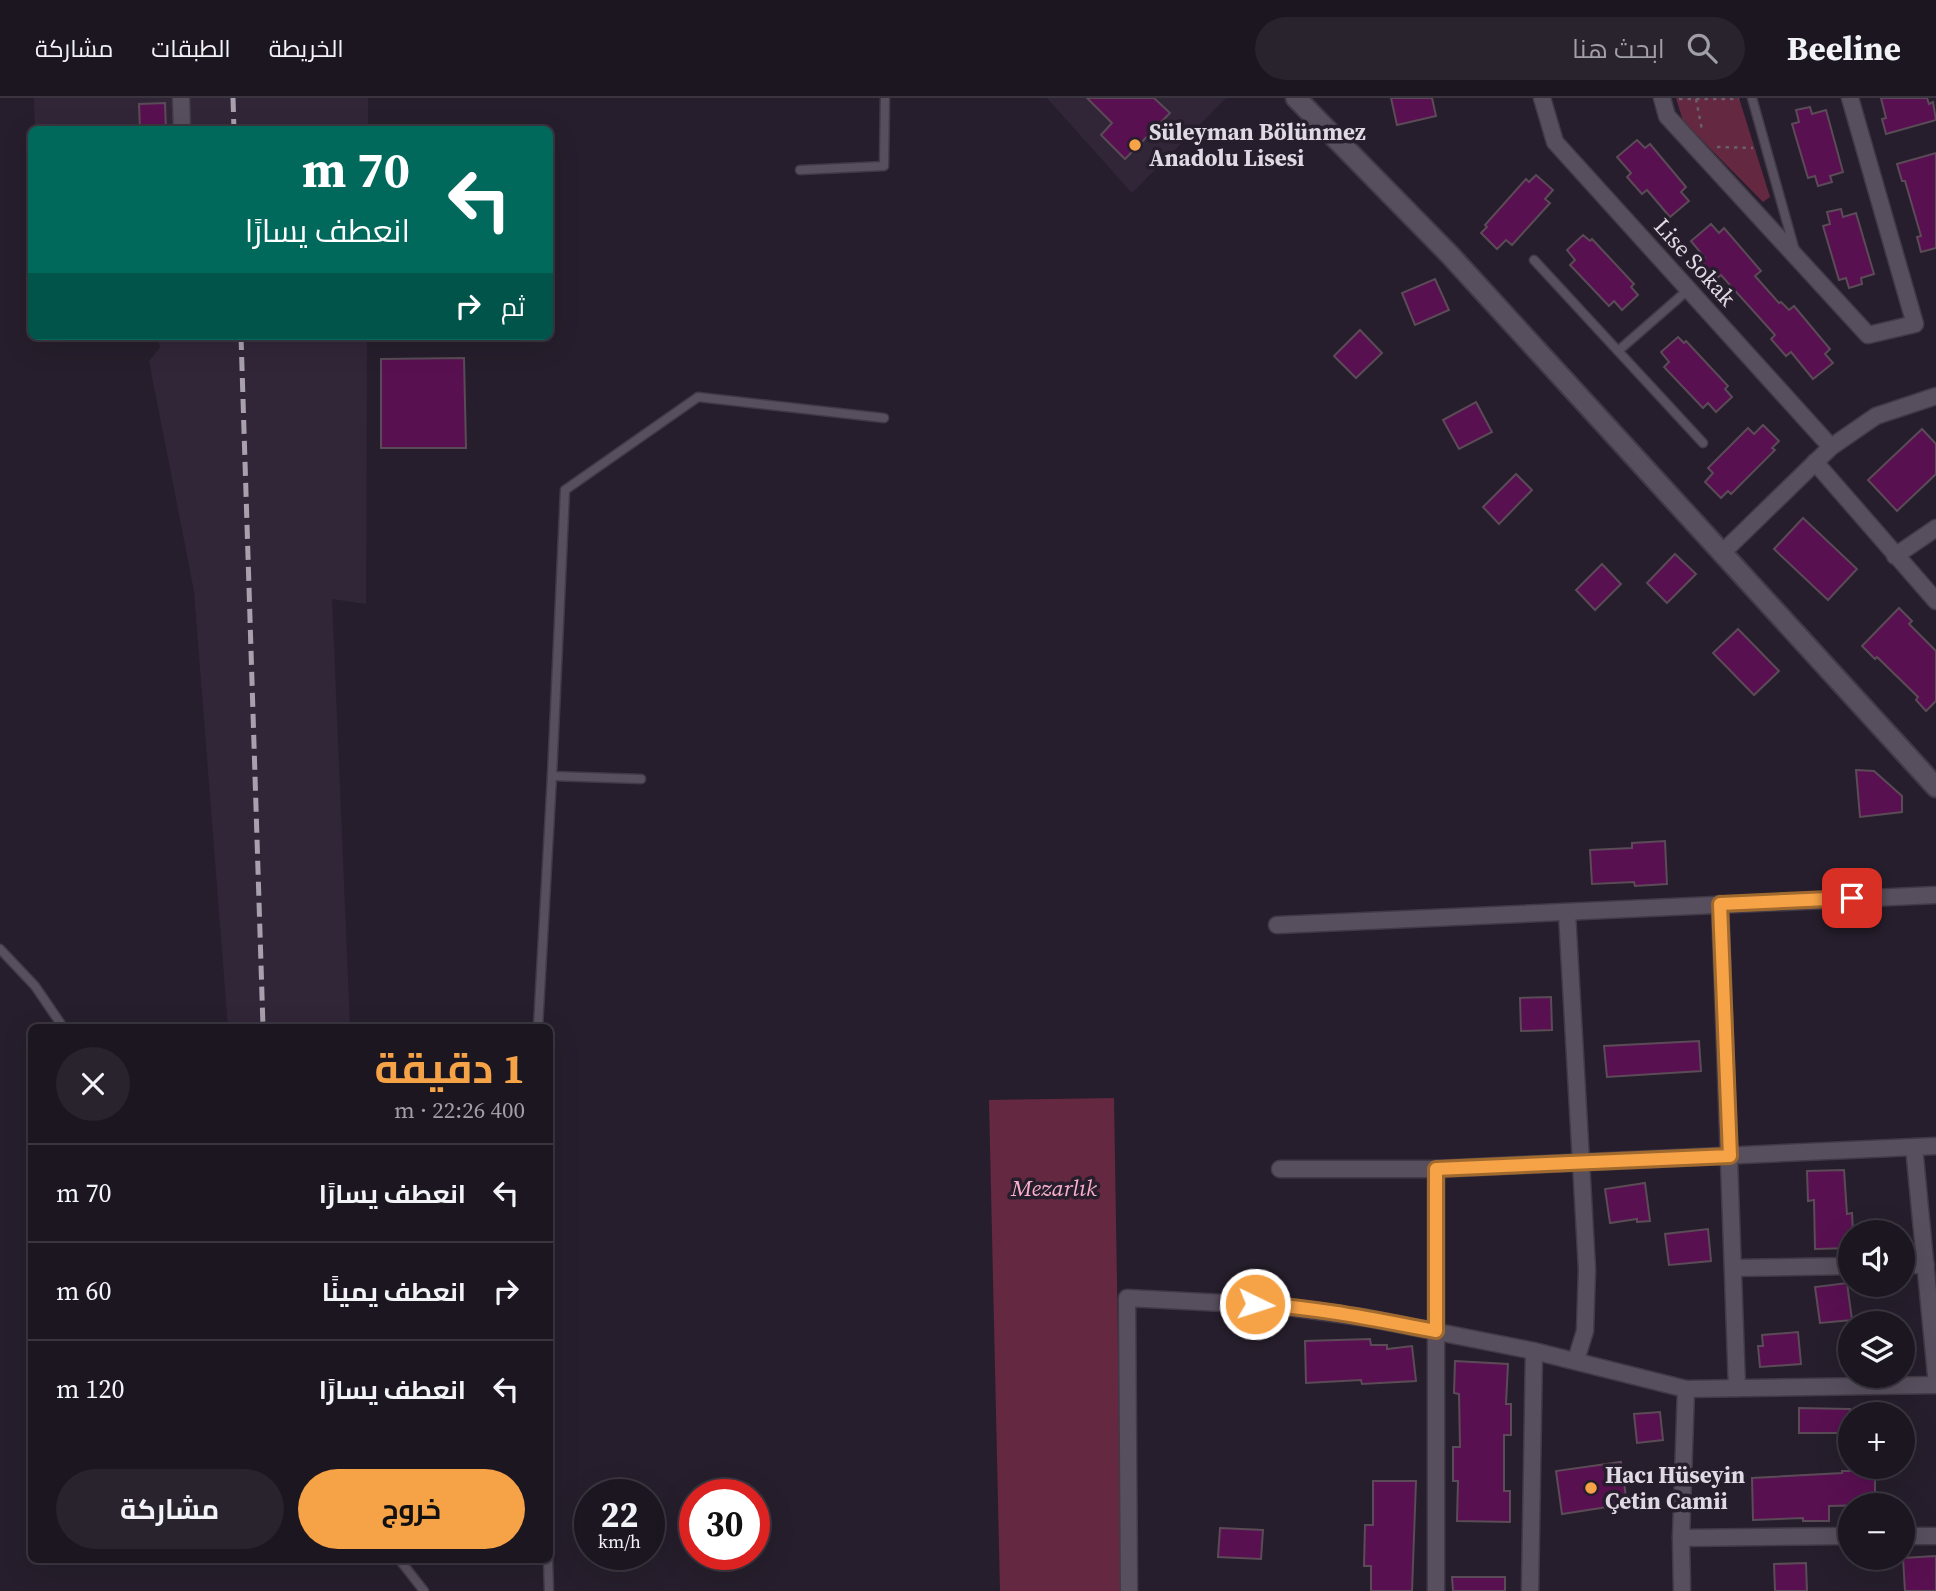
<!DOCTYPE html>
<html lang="ar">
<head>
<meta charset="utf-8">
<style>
  :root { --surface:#1c1621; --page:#29232e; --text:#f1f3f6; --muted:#a09fa5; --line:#3a353f; --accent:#f6a247 }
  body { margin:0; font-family:"Source Serif 4",Cairo,serif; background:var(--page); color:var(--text); direction:rtl; height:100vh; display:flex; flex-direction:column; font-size:26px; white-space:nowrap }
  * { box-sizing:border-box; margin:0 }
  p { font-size:23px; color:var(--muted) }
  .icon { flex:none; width:38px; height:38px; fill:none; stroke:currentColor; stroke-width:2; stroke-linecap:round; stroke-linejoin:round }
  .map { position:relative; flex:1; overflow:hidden; direction:ltr }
  .drawer { position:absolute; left:28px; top:926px; width:525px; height:539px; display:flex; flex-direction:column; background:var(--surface); border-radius:10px; box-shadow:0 7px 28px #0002,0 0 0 2px var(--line); direction:rtl }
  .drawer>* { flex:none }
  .top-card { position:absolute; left:28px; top:28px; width:525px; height:214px; border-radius:10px; box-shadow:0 7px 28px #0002,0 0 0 2px var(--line); direction:rtl; background:#00695c; color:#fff; overflow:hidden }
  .fabs { position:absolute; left:1838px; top:1122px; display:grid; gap:14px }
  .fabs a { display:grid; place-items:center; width:77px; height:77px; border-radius:50%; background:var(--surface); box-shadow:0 7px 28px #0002,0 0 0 2px var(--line); font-size:35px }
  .speed { position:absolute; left:574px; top:1381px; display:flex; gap:14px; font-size:35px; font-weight:700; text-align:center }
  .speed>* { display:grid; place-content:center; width:91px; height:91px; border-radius:50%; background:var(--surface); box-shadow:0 7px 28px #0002,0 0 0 2px var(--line); line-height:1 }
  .speed small { font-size:18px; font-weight:400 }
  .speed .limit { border:10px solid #d22; background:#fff; color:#111 }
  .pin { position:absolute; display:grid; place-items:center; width:60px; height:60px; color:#fff; margin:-30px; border-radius:14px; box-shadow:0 4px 10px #0006 }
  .me { position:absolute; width:77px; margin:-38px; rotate:94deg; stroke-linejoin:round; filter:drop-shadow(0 0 5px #0008) }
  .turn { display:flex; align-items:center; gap:24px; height:147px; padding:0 28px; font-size:32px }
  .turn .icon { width:91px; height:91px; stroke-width:2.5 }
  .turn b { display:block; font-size:49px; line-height:60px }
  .then { display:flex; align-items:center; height:66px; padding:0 28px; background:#0003; gap:14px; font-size:26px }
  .round { display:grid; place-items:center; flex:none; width:74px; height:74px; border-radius:37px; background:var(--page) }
  .overview { display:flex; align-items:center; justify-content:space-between; height:119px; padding:0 28px }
  h1 { font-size:42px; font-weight:700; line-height:52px; color:var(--accent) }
  .cta { display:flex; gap:14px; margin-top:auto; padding:14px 28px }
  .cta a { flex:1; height:80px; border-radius:42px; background:var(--accent); color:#111; font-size:28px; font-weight:700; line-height:80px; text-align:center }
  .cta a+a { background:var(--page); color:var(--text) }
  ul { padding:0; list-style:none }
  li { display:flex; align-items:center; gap:21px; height:98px; padding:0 28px; border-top:2px solid var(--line) }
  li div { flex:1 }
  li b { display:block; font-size:26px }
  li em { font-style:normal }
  header { display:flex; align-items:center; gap:42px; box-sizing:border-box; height:98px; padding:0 35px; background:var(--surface); border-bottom:2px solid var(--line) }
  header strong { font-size:33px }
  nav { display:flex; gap:38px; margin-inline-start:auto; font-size:24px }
  .search { width:490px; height:63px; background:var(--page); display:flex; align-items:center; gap:18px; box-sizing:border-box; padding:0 24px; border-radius:38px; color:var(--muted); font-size:26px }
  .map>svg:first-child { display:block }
</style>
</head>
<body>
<header>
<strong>Beeline</strong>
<div class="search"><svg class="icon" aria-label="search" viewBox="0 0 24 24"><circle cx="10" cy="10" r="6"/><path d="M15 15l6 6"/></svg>ابحث هنا</div>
<nav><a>الخريطة</a><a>الطبقات</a><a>مشاركة</a></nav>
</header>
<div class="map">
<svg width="1936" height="1493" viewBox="0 0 1936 1493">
  <rect width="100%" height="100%" fill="#261e2c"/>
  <!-- built -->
  <g fill="#312638">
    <path d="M34 0H368V31H35Z"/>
    <path d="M1047 0H1226L1132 95Z"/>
    <path d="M157 238H367L366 506 332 501 350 929H228L194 493 149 263 160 249Z"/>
  </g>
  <!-- green -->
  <g fill="#642841">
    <path d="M1676 0H1739L1770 99 1763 104 1683 23Z"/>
    <path d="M1114 1000 1122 1493H1000L989 1002Z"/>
  </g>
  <!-- building -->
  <g fill="#591051" stroke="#5a4b56" stroke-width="2">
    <path d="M1087 0H1154L1170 15 1125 61 1101 37 1112 25Z"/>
    <path d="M1391 0H1432L1436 18 1397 27Z"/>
    <path d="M1881 0H1927L1929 6 1933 4 1936 22 1886 36 1882 21 1886 20Z"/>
    <path d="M165 5 166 32H140L139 6Z"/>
    <path d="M1810 9 1812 16 1826 12 1843 74 1830 78 1832 84 1818 88 1815 78 1808 80 1792 26 1799 24 1796 12Z"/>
    <path d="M1637 42 1645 50 1650 46 1686 89 1681 94 1689 103 1670 119 1647 92 1642 96 1627 79 1631 75 1617 59Z"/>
    <path d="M1936 55V150L1921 154 1917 139 1921 138 1905 83H1902L1897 66Z"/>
    <path d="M1536 77 1553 92 1545 101 1550 105 1512 147 1506 142 1497 151 1481 135 1487 129 1485 127 1526 81 1529 84Z"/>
    <path d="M1841 111 1843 119 1856 115 1874 176 1861 180 1862 186 1849 190 1846 180 1839 182 1823 128 1830 126 1827 114Z"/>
    <path d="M1711 126 1719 135 1724 130 1761 173 1755 178 1779 205 1781 204 1789 212 1794 208 1830 251 1825 256 1833 265 1813 281 1791 254 1786 258 1771 241 1775 237 1721 177 1716 181 1701 163 1705 160 1691 143Z"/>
    <path d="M1583 137 1590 143 1592 141 1634 186 1631 189 1638 197 1622 212 1614 203 1609 208 1570 167 1575 162 1567 152Z"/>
    <path d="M1435 181 1449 212 1415 227 1402 195Z"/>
    <path d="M1360 232 1382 255 1356 280 1334 258Z"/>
    <path d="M1678 239 1684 245 1686 243 1728 288 1725 291 1732 299 1716 314 1708 305 1703 310 1664 269 1669 264 1661 254Z"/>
    <path d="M464 260 466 350H381V261Z"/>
    <path d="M1476 304 1492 334 1459 351 1443 322Z"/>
    <path d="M1763 327 1779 343 1772 350 1775 352 1731 396 1728 393 1721 400 1705 384 1713 375 1708 370 1748 330 1754 336Z"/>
    <path d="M1922 331 1936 346V376L1897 413 1868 382Z"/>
    <path d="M1516 376 1532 392 1499 426 1483 409Z"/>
    <path d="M1803 420 1857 471 1828 502 1774 451Z"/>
    <path d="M1675 456 1696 476 1667 505 1647 485Z"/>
    <path d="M1602 466 1621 486 1595 512 1576 492Z"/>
    <path d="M1899 510 1912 523 1909 526 1936 553V603L1926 613 1916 602 1918 599 1877 559 1875 561 1862 548Z"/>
    <path d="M1738 531 1779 573 1754 597 1713 555Z"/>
    <path d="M1856 672 1874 673 1902 698V714L1860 719Z"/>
    <path d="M1665 743 1667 786 1635 788 1634 784 1592 786 1590 752 1632 750V745Z"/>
    <path d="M1551 899 1552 932 1521 933 1520 900Z"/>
    <path d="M1699 943 1701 973 1607 979 1604 948Z"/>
    <path d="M1844 1072 1847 1116 1852 1115 1853 1134H1850V1150L1815 1151 1814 1102 1808 1103 1807 1073Z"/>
    <path d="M1645 1085 1650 1123 1637 1124V1121L1610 1125 1605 1091Z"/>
    <path d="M1708 1131 1711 1163 1669 1167 1665 1136Z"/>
    <path d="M1847 1185 1852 1222 1820 1225 1815 1189Z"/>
    <path d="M1798 1234 1801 1266 1760 1269 1758 1248H1763L1762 1237Z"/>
    <path d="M1370 1241 1371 1247H1387V1251L1412 1248 1416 1283 1362 1286 1361 1282 1306 1285 1305 1243Z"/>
    <path d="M1455 1263 1508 1266 1506 1306H1511V1337H1504V1393H1510V1424L1457 1423 1458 1383H1453V1349H1460L1459 1296 1454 1295Z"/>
    <path d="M1799 1310 1850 1311V1335H1799Z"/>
    <path d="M1660 1314 1663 1342 1637 1345 1634 1316Z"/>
    <path d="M1621 1364 1627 1406 1562 1416 1556 1373Z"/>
    <path d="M1842 1373H1875V1407L1829 1408V1423H1803V1420L1753 1422 1752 1380 1842 1375Z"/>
    <path d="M1373 1383H1416L1412 1493H1371V1468H1364L1365 1427H1373Z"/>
    <path d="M1220 1430 1263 1432 1261 1461 1218 1459Z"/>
    <path d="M1936 1458V1493H1905L1903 1460Z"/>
    <path d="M1806 1465 1807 1493H1775L1774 1466Z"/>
    <path d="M1452 1479H1505V1493H1453Z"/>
  </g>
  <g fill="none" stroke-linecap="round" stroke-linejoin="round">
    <defs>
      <g id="service">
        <path d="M1752 0 1795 153"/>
        <path d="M800 72 884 68 885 0"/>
        <path d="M1534 162 1703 345"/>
        <path d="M1618 253 1689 191"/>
        <path d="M641 681 552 678 565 392 698 299 884 320"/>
        <path d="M0 851 35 888 63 929"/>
        <path d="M538 929 552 678"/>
        <path d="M399 1461 424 1493"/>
        <path d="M548 1461 549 1493"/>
      </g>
      <g id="minor">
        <path d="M181 0 182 32"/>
        <path d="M1542 0 1555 44 1831 349"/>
        <path d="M1662 0 1667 18 1868 237 1915 226 1850 0"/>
        <path d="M1815 364 1936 503"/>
        <path d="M1721 456 1831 349 1876 318 1936 298"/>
        <path d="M1895 458 1936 430"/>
        <path d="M1720 806 1737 1290"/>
        <path d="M1567 815 1587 1171 1585 1233 1576 1262"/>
        <path d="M1277 827 1936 797"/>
        <path d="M1914 1049 1936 1277"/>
        <path d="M1280 1071H1436L1936 1048"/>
        <path d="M1436 1071V1493"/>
        <path d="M1902 1167H1926"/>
        <path d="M1733 1170 1850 1168"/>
        <path d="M1902 1438H1936"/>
        <path d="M1681 1440 1850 1438"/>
        <path d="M1129 1493 1127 1200 1281 1208 1367 1220 1534 1253 1686 1291 1936 1287"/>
        <path d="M1530 1493 1534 1253"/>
        <path d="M1682 1493 1681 1440 1686 1291"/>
      </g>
      <path id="tertiary" d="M1296 0 1450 157 1936 689"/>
    </defs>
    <!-- service casing -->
    <use href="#service" stroke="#413a46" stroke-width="11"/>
    <!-- minor casing -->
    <use href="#minor" stroke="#413a46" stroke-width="19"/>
    <!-- tertiary casing -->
    <use href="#tertiary" stroke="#413a46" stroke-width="23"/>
    <!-- path -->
    <g stroke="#68606d" stroke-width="2.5" stroke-dasharray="3.5 5" stroke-linecap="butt">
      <path d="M1679 1H1739"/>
      <path d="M1696 1 1702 32"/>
      <path d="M1717 49 1753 50"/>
    </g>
    <!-- service -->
    <use href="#service" stroke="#584f5e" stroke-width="8"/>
    <!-- minor -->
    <use href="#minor" stroke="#584f5e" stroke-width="16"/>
    <!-- tertiary -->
    <use href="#tertiary" stroke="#584f5e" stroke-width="19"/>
    <!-- rail -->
    <g stroke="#a8a1ad" stroke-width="5" stroke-dasharray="14 7" stroke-linecap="butt">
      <path d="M233 0 234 32"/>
      <path d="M241 238 263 929"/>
    </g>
  </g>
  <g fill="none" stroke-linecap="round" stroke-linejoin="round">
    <defs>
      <path id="route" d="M1255 1206C1316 1209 1377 1222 1436 1233V1071L1730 1058 1720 806 1852 800"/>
    </defs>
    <!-- route casing -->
    <use href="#route" stroke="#a0692e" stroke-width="18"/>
    <!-- route -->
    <use href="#route" stroke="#f6a247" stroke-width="12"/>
  </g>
  <!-- markers -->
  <g fill="#f6a247" stroke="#261e2c" stroke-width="2.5">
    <circle cx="1135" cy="47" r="7"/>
    <circle cx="1591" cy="1390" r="7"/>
  </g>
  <g text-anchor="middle" stroke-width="7" stroke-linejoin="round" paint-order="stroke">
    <!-- poi labels -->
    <g font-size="23" font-weight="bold" fill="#dfd9e3" stroke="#261e2c" text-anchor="start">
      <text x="1149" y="42">Süleyman Bölünmez<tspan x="1149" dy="26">Anadolu Lisesi</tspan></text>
      <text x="1605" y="1385">Hacı Hüseyin<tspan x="1605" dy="26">Çetin Camii</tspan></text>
    </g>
    <!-- street labels -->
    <g font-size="23" fill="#dfd9e3" stroke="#261e2c">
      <text transform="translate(1695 164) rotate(48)" y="8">Lise Sokak</text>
    </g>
    <!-- park labels -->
    <g font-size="23" font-style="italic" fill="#fbafca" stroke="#261e2c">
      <text x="1054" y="1098">Mezarlık</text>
    </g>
  </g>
</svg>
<div class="fabs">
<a><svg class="icon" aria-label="sound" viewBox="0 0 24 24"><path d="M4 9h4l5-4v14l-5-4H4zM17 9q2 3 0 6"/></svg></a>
<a><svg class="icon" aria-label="layers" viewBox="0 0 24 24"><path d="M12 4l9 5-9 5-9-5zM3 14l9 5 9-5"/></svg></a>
<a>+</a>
<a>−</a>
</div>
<div class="speed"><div>22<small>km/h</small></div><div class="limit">30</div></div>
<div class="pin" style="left:1852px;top:800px;background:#d93025"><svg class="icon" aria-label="arrive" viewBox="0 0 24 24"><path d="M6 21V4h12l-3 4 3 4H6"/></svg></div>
<svg class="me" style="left:1255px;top:1206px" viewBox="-20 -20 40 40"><circle r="17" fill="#f6a247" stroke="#fff" stroke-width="3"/><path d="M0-11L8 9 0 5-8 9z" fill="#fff"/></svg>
<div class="top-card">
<div class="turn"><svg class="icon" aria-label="left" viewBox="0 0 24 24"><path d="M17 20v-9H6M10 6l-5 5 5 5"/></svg><div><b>70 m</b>انعطف يسارًا</div></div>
<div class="then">ثم<svg class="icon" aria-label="right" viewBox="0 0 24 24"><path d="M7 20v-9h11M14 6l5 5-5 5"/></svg></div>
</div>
<section class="drawer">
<div class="overview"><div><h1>1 دقيقة</h1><p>400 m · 22:26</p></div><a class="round"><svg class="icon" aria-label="close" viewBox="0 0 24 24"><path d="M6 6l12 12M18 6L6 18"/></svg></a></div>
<ul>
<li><svg class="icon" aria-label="left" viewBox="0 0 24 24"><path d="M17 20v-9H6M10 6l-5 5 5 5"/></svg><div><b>انعطف يسارًا</b></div><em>70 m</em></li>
<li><svg class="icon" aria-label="right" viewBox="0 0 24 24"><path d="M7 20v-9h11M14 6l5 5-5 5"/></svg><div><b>انعطف يمينًا</b></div><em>60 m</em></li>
<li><svg class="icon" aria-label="left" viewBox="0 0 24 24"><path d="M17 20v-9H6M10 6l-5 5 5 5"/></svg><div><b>انعطف يسارًا</b></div><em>120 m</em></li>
</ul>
<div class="cta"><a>خروج</a><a>مشاركة</a></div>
</section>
</div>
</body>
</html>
